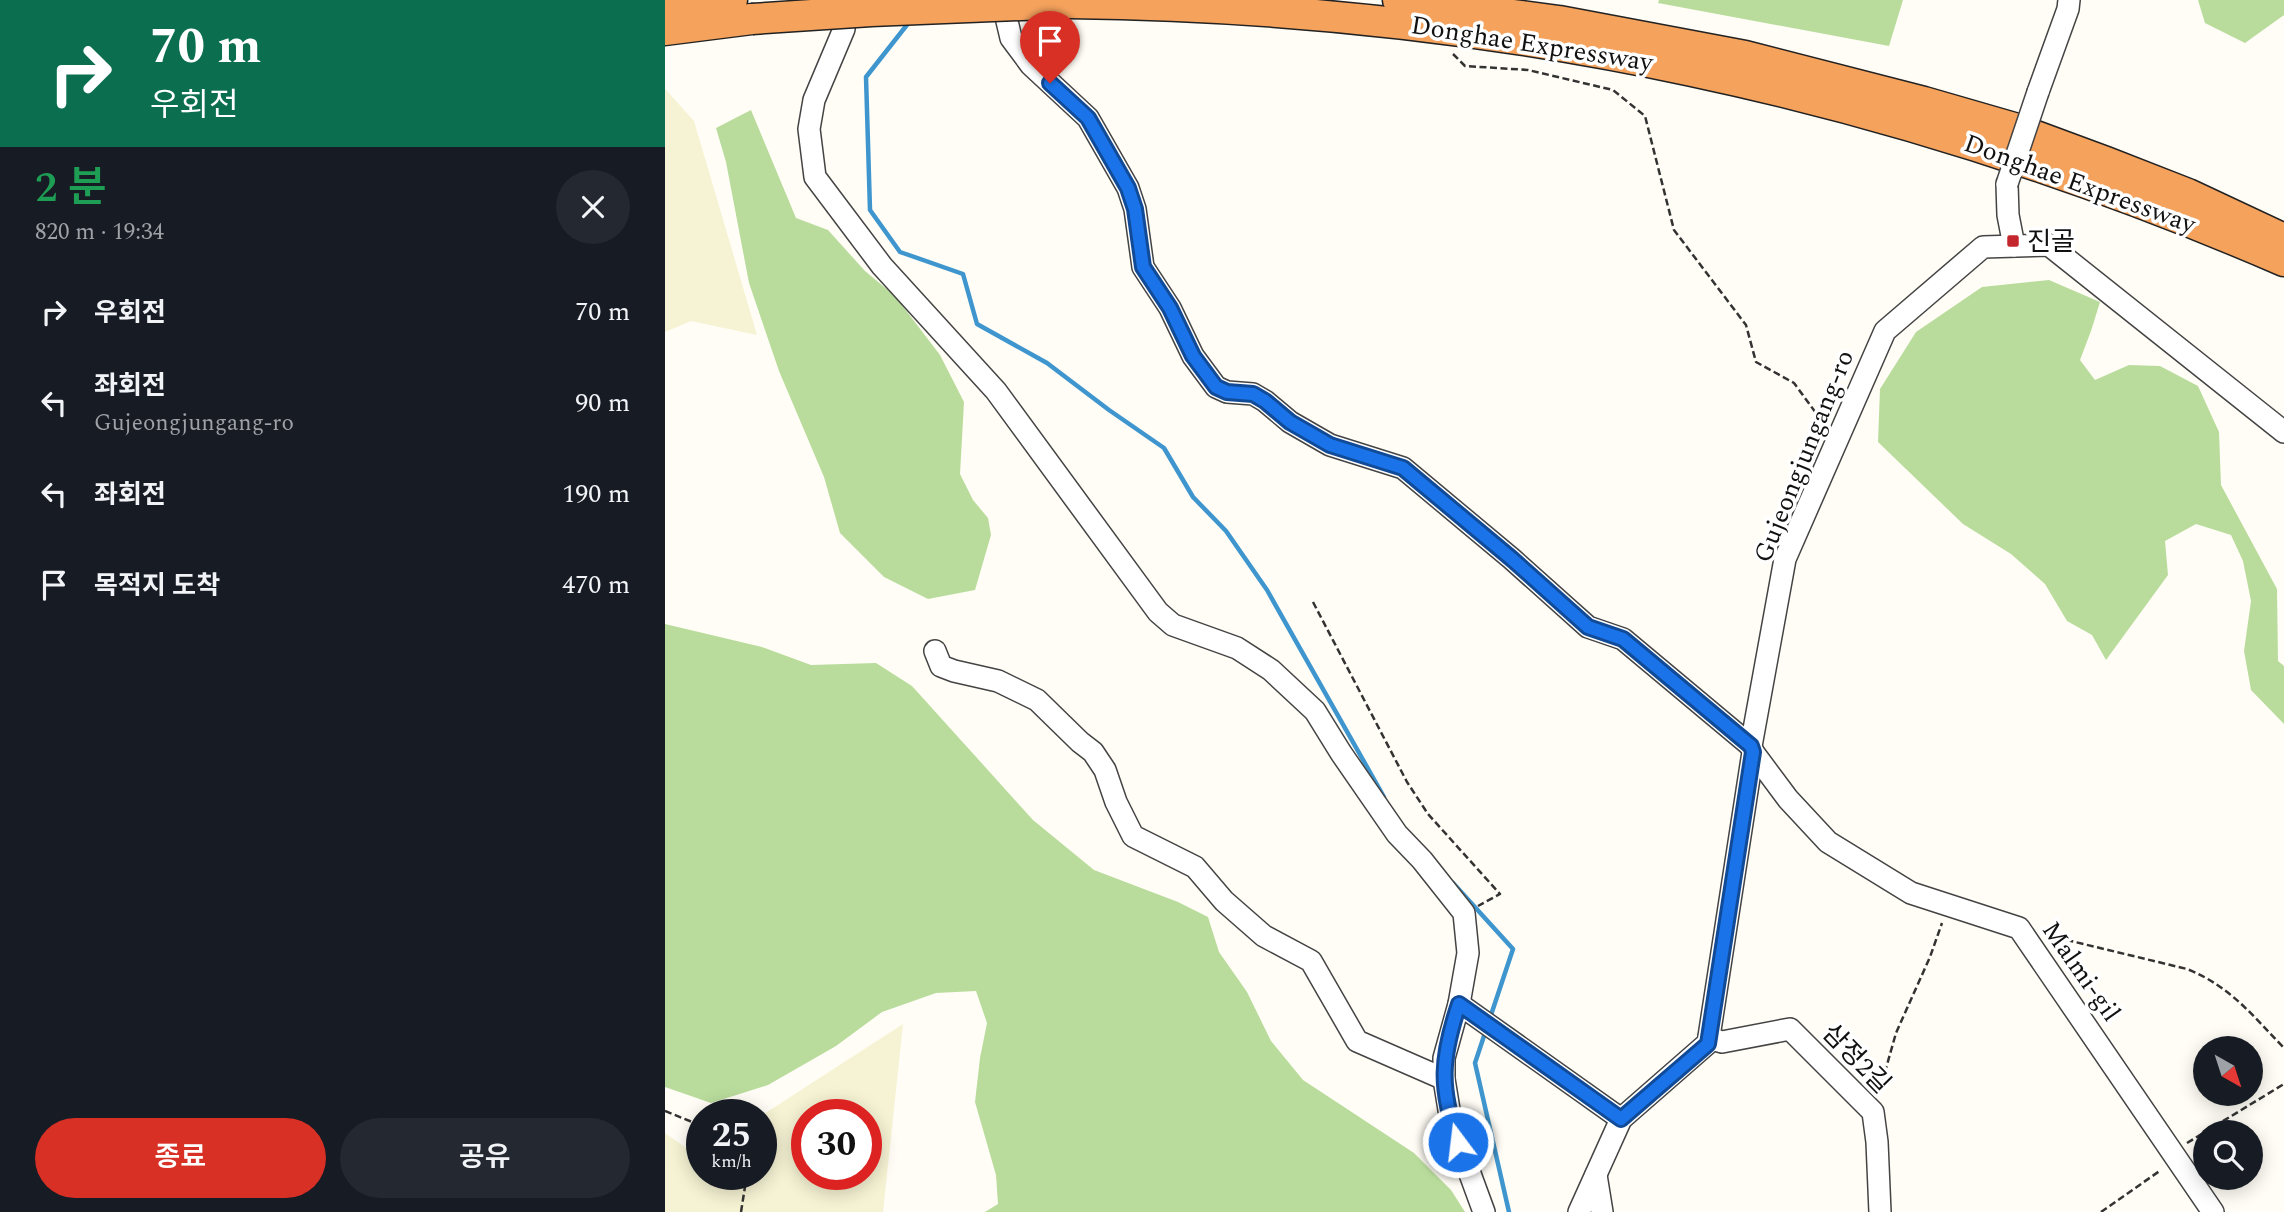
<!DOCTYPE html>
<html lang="ko">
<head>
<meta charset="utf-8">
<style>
  :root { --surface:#171b24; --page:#242831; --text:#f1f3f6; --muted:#9ea1a6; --accent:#d93025 }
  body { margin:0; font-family:Spectral,"Noto Sans KR",serif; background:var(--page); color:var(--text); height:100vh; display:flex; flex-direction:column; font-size:26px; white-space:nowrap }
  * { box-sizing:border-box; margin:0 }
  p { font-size:23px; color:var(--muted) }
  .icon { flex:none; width:38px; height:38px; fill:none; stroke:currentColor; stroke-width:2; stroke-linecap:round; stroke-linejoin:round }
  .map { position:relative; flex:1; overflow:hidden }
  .side { display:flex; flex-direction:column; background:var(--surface); width:665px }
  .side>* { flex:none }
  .hud { background:#0b6e4f; color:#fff; overflow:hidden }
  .needle { width:46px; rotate:141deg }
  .tools { position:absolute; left:1528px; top:1036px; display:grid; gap:14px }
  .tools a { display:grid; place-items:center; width:70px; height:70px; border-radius:50%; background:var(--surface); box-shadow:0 4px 18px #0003; font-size:35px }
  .speed { position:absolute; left:21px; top:1099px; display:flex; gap:14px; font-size:35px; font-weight:700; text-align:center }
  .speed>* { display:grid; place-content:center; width:91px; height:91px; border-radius:50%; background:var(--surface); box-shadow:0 4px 18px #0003; line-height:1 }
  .speed small { font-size:18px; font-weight:400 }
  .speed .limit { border:10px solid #d22; background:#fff; color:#111 }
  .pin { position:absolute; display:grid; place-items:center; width:60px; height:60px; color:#fff; margin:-72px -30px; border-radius:50% 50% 50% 0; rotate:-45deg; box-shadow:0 0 7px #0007 }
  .pin .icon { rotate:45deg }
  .me { position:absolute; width:77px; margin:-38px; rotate:345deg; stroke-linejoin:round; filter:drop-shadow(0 0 5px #0008) }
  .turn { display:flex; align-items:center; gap:24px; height:147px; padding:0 35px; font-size:32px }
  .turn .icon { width:91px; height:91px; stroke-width:2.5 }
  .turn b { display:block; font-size:49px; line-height:60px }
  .round { display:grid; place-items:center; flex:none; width:74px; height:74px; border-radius:37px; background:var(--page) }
  .overview { display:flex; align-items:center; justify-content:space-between; height:119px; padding:0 35px }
  h1 { font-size:42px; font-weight:600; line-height:52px; color:#1e9e55 }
  .cta { display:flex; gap:14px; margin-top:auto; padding:14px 35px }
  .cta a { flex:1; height:80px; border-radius:42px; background:var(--accent); color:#fff; font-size:28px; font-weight:600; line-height:80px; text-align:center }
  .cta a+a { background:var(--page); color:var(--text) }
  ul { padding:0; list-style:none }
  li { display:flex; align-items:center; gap:21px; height:91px; padding:0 35px }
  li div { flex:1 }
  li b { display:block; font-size:26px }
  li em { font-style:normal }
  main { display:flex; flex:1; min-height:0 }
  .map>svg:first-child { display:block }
</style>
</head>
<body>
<main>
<section class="side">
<div class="hud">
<div class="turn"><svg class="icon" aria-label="right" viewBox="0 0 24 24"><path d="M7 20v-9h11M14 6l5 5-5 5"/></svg><div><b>70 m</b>우회전</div></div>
</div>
<div class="overview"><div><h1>2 분</h1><p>820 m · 19:34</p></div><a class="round"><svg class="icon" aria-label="close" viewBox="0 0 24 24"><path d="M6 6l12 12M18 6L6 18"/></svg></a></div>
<ul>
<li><svg class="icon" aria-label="right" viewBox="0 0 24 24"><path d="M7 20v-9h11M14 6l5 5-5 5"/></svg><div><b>우회전</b></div><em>70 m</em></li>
<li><svg class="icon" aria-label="left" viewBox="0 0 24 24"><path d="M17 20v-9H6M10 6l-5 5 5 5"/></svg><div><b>좌회전</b><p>Gujeongjungang-ro</p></div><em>90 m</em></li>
<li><svg class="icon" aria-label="left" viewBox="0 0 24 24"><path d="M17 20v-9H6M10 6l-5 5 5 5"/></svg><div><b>좌회전</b></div><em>190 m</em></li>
<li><svg class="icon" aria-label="arrive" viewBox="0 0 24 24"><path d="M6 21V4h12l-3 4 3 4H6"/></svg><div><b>목적지 도착</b></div><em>470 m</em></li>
</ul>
<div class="cta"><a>종료</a><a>공유</a></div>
</section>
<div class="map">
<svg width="1619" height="1212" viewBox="0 0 1619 1212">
  <rect width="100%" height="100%" fill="#fffdf5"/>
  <!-- farmland -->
  <g fill="#f6f3d4" fill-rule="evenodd">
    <path d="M0 89 29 121 92 335 26 321 0 332Z"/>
    <path d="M238 1024 218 1212H0V1133L34 1157 37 1155V1174H96V1116ZM142 1115H201V1174H142Z"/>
  </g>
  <!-- forest -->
  <g fill="#b9dc9c">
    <path d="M994 0H1238L1224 46 993 3Z"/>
    <path d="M1533 0H1619V15L1580 43 1540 23Z"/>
    <path d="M86 110 131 218 163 230 200 271 230 296 275 355 299 402 295 474 308 500 323 518 326 535 310 590 263 599 219 577 175 533 159 477 114 371 84 283 61 162 51 128Z"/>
    <path d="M1384 280 1435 302 1426 331 1415 360 1430 380 1464 365 1495 366 1533 386 1554 432 1556 485 1612 589 1613 661 1619 666V724L1586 690 1579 651 1586 601 1578 561 1566 535 1531 524 1500 541 1503 575 1441 660 1427 635 1402 621 1380 584 1346 554 1298 524 1213 442 1215 389 1251 332 1317 287Z"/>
    <path d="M0 624 97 647 146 665 211 663 247 686 368 820 429 870 513 902 543 917 554 952 582 992 606 1041 638 1080 749 1153 786 1190 800 1212H320L333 1204 331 1175 310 1102 315 1058 322 1023 311 991 271 993 217 1012 171 1046 103 1085 46 1103 0 1087Z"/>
  </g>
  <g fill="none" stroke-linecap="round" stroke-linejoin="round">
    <!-- stream -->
    <g stroke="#3f96cf" stroke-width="4.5">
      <path d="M245 21 201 77 205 210 235 252 298 274 312 324 382 363 444 410 499 448 528 497 561 531 602 590 719 797"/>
      <path d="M788 883 848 949 825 1018"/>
      <path d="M821 1030 810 1063 844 1212"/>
    </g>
    <defs>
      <g id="minor">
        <path d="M179 0V29L149 100 144 129 150 177 217 266 331 391 493 612 508 625 572 648 606 670 650 711 676 753 732 834 757 860 799 913 803 953 794 1004 779 1058V1079L786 1122 819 1212"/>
        <path d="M337 0 346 38 366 65 423 118 463 188 470 209 478 267 505 308 528 356 551 387 562 392 588 394 600 401 625 422 665 445 738 468 847 559 923 627 958 639 1086 746"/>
        <path d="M1373 92 1403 9 1404 0"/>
        <path d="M1342 184 1343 215 1349 246"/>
        <path d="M270 651 276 666 289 671 333 681 372 700 415 742 428 752 440 770 451 802 468 836 530 867 559 901 599 936 646 961 692 1041 779 1079"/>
        <path d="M1088 752 1123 799 1163 842 1246 893 1354 928 1548 1212"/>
        <path d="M794 1004 956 1119"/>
        <path d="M1044 1038 1057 1042 1125 1029 1208 1112 1212 1142 1215 1212"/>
        <path d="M931 1175 937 1212"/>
        <path d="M914 1212 956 1119 1043 1043 1088 752 1086 746 1120 559 1220 331 1318 247 1384 245 1619 432"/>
      </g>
      <g id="highway">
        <path d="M733 0 894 21 1080 56 1259 102 1349 128 1441 162 1523 194 1619 239"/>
        <path d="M405 3C831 8 1228 92 1619 261"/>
        <path d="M0 9 67 0"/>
        <path d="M0 30 87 19"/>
      </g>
    </defs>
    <!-- minor casing -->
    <use href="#minor" stroke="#444" stroke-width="24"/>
    <!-- highway casing -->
    <use href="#highway" stroke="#222" stroke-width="33"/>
    <!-- path -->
    <g stroke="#333" stroke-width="2.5" stroke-dasharray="7 3.5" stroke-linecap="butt">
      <path d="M788 54 800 66 863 70 948 90 980 116 1009 230 1081 325 1091 362 1129 383 1159 424"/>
      <path d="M648 602 742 782 763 814 835 894 813 906"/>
      <path d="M1381 935 1522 969C1565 986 1588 1016 1619 1048"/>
      <path d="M1214 1093 1231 1033 1265 957 1277 923"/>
      <path d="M0 1111 37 1126"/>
      <path d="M1522 1143 1619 1084"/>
      <path d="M76 1212 82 1174"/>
      <path d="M1436 1212 1496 1170"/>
    </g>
    <!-- minor -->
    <use href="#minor" stroke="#fff" stroke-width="21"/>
    <!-- highway -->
    <use href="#highway" stroke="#f5a25d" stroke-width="30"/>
    <defs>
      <path id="minor-bridge" d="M1342 184 1373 92"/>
      <path id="highway-bridge" d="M87 19 206 11 405 3"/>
    </defs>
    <!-- minor-bridge casing -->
    <use href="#minor-bridge" stroke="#444" stroke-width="24" stroke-linecap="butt"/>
    <!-- highway-bridge casing -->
    <use href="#highway-bridge" stroke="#222" stroke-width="33" stroke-linecap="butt"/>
    <!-- minor-bridge -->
    <use href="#minor-bridge" stroke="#fff" stroke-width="21"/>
    <!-- highway-bridge -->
    <use href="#highway-bridge" stroke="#f5a25d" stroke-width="30"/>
  </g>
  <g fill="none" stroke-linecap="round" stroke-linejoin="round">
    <defs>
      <path id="route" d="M385 83 423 118 463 188 470 209 478 267 505 308 528 356 551 387 562 392 588 394 600 401 625 422 665 445 738 468 847 559 923 627 958 639 1086 746 1088 752 1043 1044 956 1119 794 1004C776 1058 774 1087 793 1142"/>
    </defs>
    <!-- route casing -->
    <use href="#route" stroke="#114b97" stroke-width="18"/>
    <!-- route -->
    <use href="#route" stroke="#1a73e8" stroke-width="12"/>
  </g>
  <!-- markers -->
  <rect fill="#c4262e" stroke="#fff" stroke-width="2.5" x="1341" y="234" width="14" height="14" rx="3.5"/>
  <g text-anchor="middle" stroke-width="7" stroke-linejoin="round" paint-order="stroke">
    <!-- street labels -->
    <g font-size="26" fill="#111" stroke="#fff">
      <text transform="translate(867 43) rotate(9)" y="9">Donghae Expressway</text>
      <text transform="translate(1415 183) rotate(20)" y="9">Donghae Expressway</text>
      <text transform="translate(1138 456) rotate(-68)" y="9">Gujeongjungang-ro</text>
      <text transform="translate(1417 971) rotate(55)" y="9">Malmi-gil</text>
      <text transform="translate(1192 1058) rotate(46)" y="9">삼정2길</text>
    </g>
    <!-- poi labels -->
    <g font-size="26" fill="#111" stroke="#fff" text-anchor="start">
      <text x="1362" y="250">진골</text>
    </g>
  </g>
</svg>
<div class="tools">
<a><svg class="needle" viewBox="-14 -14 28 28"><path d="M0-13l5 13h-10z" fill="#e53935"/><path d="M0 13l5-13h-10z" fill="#9ea1a6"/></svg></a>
<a><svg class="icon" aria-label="search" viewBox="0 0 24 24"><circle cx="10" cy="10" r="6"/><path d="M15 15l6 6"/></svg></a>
</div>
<div class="speed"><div>25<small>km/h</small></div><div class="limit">30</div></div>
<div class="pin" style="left:385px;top:83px;background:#d93025"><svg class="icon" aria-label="arrive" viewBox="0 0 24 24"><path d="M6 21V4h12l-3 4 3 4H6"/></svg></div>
<svg class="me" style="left:793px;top:1142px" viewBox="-20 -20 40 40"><circle r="17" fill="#1a73e8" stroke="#fff" stroke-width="3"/><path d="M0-11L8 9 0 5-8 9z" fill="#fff"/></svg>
</div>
</main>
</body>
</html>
